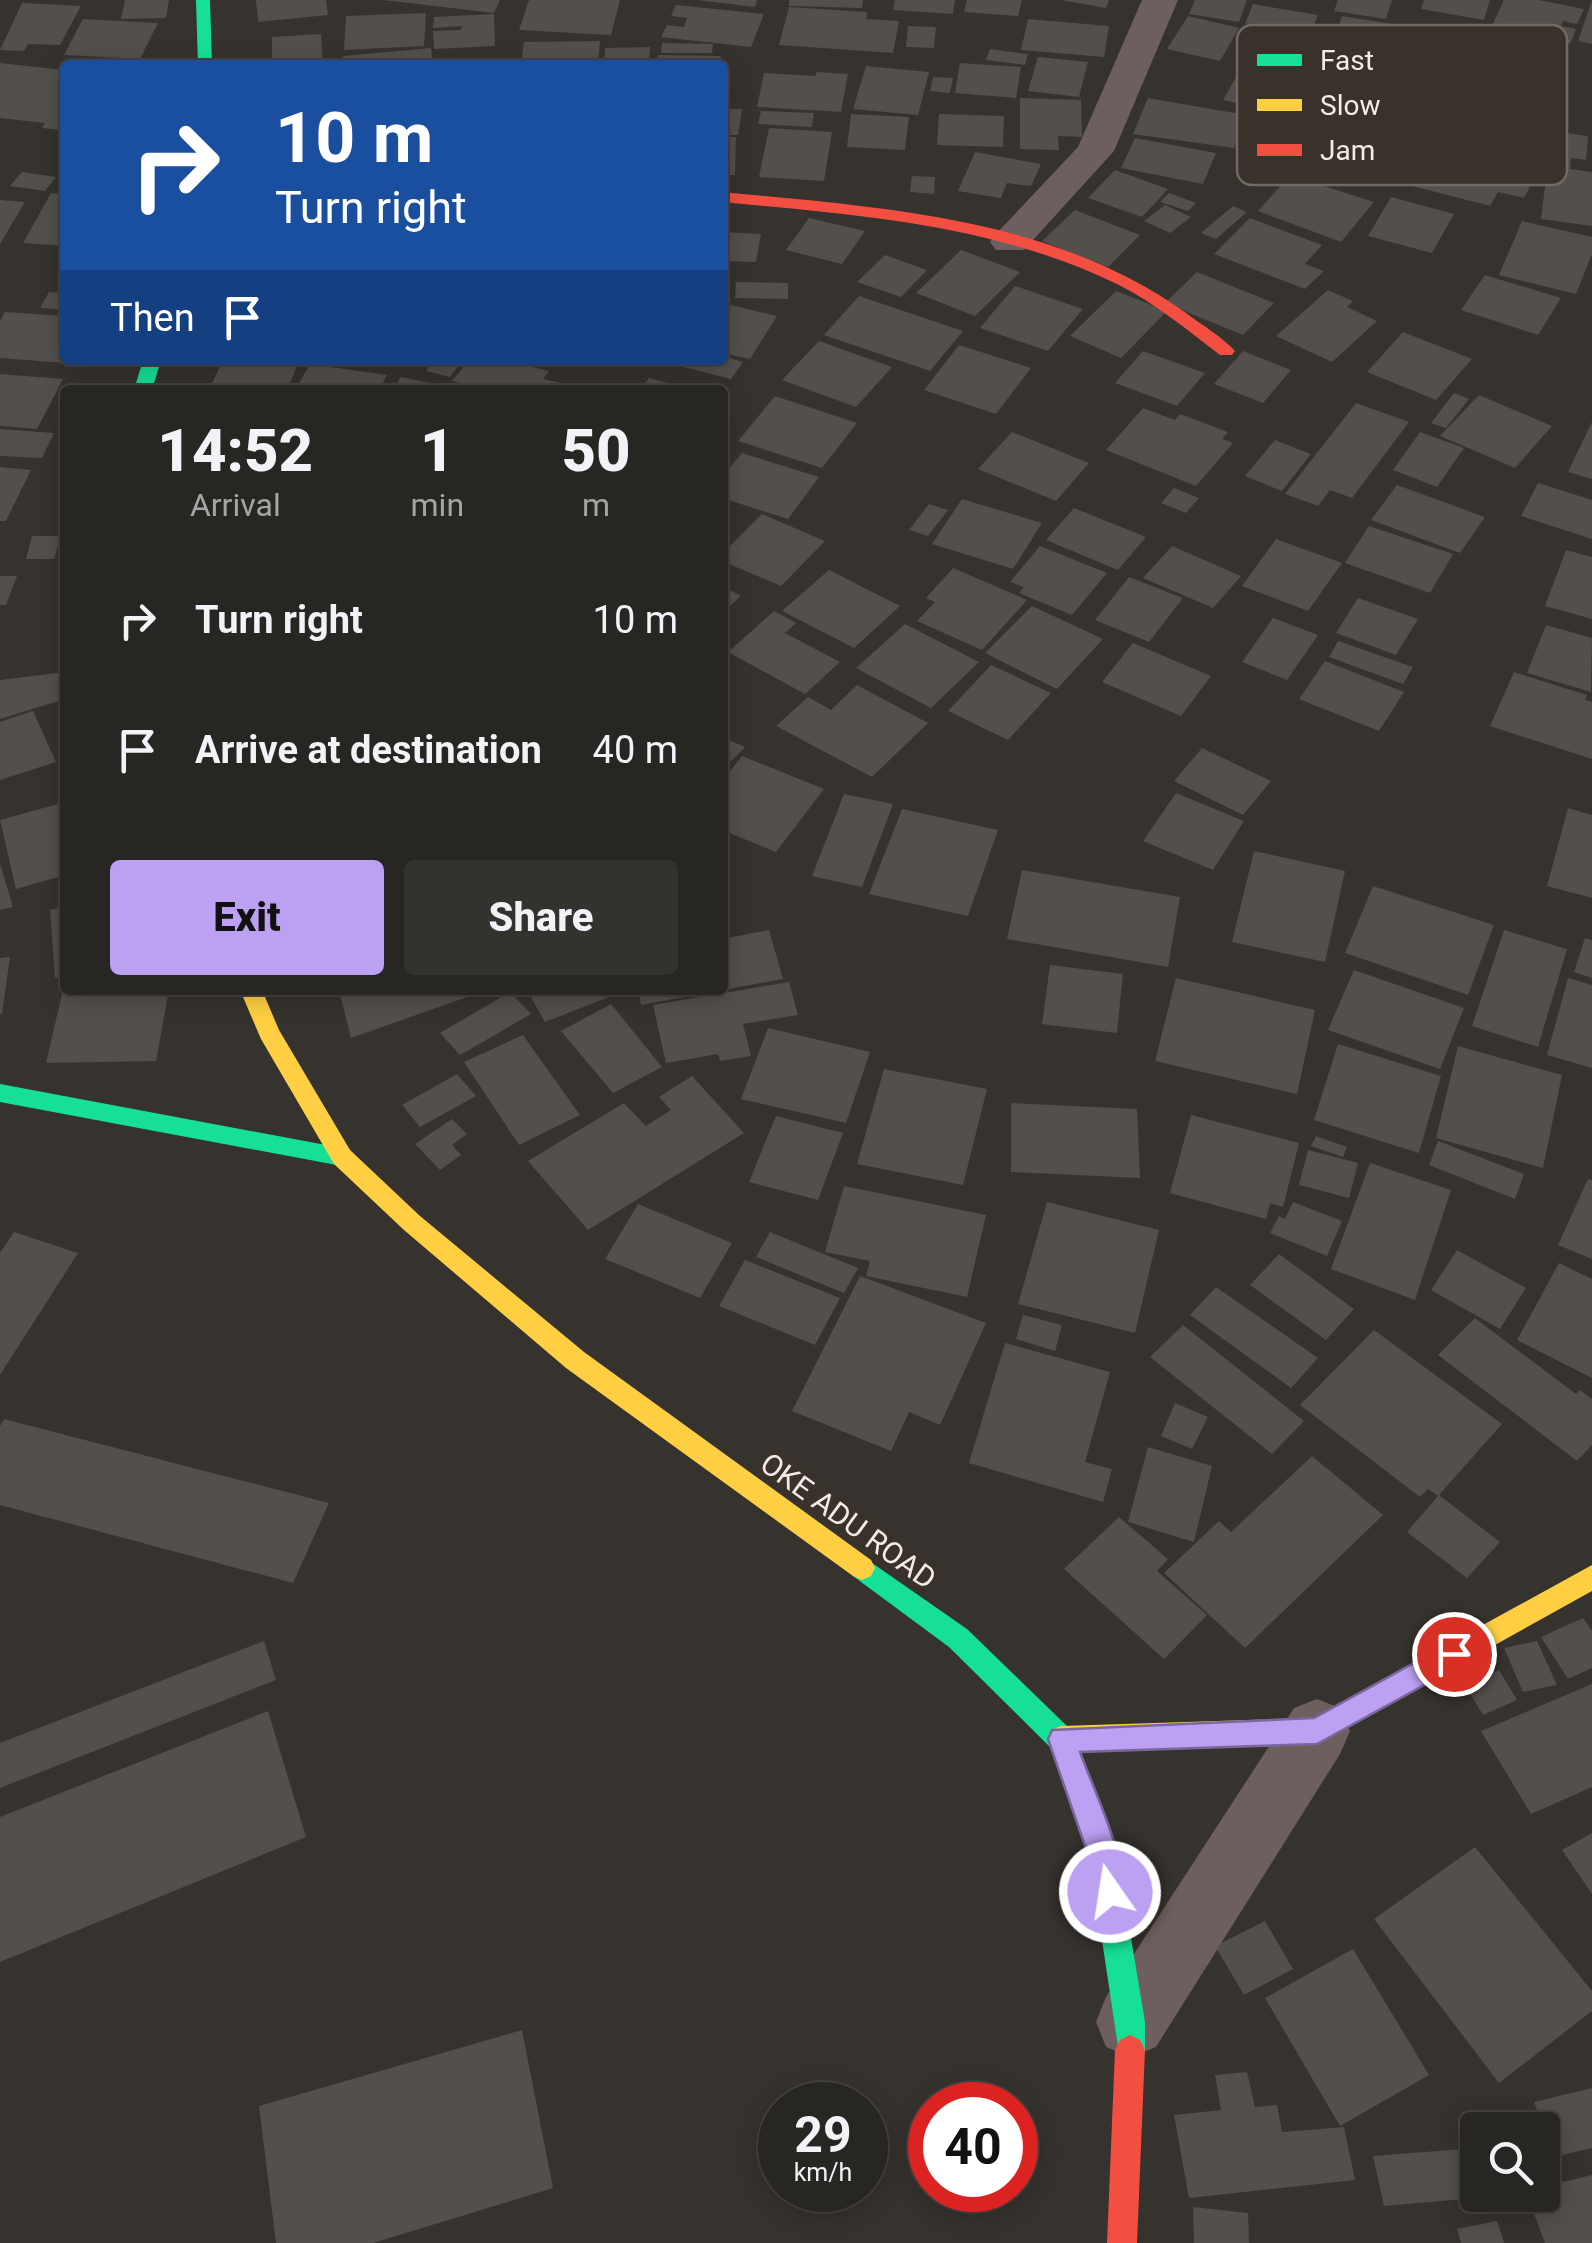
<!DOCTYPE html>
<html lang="en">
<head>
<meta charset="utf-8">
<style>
  :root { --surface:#282622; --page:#34322f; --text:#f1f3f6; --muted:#a5a5a5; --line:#444340; --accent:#bca0f2 }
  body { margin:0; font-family:Roboto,sans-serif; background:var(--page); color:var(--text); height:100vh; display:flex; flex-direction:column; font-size:38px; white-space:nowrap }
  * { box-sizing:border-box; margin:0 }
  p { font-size:32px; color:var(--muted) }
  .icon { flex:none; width:55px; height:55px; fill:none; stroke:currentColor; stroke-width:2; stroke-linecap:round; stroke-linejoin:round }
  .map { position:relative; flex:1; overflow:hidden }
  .details { position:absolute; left:60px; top:385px; width:668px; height:610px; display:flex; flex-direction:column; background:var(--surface); border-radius:10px; box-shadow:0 5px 25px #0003,0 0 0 2px var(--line) }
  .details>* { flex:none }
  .top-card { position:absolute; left:60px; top:60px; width:668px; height:305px; border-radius:10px; box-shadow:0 5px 25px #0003,0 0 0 2px var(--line); background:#1a4fa0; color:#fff; overflow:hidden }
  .tools { position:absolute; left:1460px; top:2112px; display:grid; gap:20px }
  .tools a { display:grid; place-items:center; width:100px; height:100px; border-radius:10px; background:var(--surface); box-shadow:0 5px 25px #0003,0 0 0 2px var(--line); font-size:50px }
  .speed { position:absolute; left:758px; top:2082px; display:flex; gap:20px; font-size:50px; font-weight:700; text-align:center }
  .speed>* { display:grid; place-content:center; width:130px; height:130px; border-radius:50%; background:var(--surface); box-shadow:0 5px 25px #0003,0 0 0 2px var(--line); line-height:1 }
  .speed small { font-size:25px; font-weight:400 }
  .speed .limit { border:15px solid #d22; background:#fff; color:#111 }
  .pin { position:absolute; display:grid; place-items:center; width:85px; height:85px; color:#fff; margin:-42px; border:5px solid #fff; border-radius:50%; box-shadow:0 2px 10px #0007 }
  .me { position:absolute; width:110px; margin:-55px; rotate:347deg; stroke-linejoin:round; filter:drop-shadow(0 0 8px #0008) }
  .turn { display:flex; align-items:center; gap:35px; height:210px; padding:0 50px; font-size:45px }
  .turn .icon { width:130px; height:130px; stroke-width:2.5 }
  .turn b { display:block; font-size:70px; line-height:85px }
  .then { display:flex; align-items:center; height:95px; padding:0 50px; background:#0003; gap:20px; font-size:38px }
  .eta { display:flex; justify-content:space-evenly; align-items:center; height:170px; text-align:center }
  .eta b { font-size:60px; font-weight:800; line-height:70px }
  .action { display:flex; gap:20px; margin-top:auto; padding:20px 50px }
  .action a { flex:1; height:115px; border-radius:10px; background:var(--accent); color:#111; font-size:40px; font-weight:800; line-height:115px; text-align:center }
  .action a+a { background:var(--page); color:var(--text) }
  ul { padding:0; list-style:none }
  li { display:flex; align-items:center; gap:30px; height:130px; padding:0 50px }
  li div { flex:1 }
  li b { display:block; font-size:38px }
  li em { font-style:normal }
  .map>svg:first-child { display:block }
</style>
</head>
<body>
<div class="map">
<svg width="1592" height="2243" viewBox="0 0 1592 2243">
  <rect width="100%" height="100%" fill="#36322e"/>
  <!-- building -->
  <g fill="#524f4c">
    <path d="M125 0H169L166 18 121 19Z"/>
    <path d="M256 0H326L328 15 258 22Z"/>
    <path d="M383 0H500L494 13Z"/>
    <path d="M529 0H620L611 35 519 30Z"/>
    <path d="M697 0H757L755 7Z"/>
    <path d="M789 0H863L862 8 789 6Z"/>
    <path d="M895 0H955L953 14 893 10Z"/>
    <path d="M967 0H1022L1018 16 964 12Z"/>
    <path d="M1061 0H1109L1106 8Z"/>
    <path d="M1195 0H1247L1239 22 1189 14Z"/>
    <path d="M1338 0H1392L1386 19 1334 11Z"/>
    <path d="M1424 0H1490L1484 20 1421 9Z"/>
    <path d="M1504 0H1539L1584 9 1577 24 1563 21 1561 26 1576 29 1570 44 1491 28Z"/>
    <path d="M1592 0V44L1578 41Z"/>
    <path d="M22 3 81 6 60 45 28 44 24 51 0 50Z"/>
    <path d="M1253 4 1318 15 1310 36 1245 24Z"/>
    <path d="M676 5 764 14 751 47 661 37 667 25 684 27 687 18 671 16Z"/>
    <path d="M789 7 867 12 866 19 899 21 893 53 779 45Z"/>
    <path d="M426 13 424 46 344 50 346 16Z"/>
    <path d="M494 14 495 46 434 49 433 31 461 30 462 26 433 28 434 17Z"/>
    <path d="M1188 16 1239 28 1220 61 1167 49Z"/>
    <path d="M1342 16 1417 28 1409 55 1334 42Z"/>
    <path d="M83 19 158 23 140 59 64 55Z"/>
    <path d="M1028 19 1109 26 1104 57 1021 50Z"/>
    <path d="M908 26 936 27 934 48 906 47Z"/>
    <path d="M321 34 323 65H272V37Z"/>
    <path d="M600 41 598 65H521L524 42Z"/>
    <path d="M662 43 713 44 712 53H661Z"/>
    <path d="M650 47 649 65H604L605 48Z"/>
    <path d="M431 48 433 65H344L343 56Z"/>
    <path d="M990 49 1028 54 1025 65 986 60Z"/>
    <path d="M658 55 721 56 720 65H656Z"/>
    <path d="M1038 57 1088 62 1079 97 1028 91Z"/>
    <path d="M0 63 65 70V123L61 130 42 128 45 123 0 118Z"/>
    <path d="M960 63 1021 67 1016 98 955 93Z"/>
    <path d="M866 66 929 72 918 115 853 109Z"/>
    <path d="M817 72 848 74 841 112 757 107 764 73 815 76Z"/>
    <path d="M1239 72 1290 82 1275 111 1223 100Z"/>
    <path d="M933 77 953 78 950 93 930 91Z"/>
    <path d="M1020 98 1081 100 1082 137 1058 136 1059 150 1020 149Z"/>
    <path d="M1148 98 1246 115 1234 148 1133 134Z"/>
    <path d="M722 109H742L738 135H722Z"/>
    <path d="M761 111 814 113 812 127 758 124Z"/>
    <path d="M851 114 909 117 905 150 847 147Z"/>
    <path d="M939 114 1004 116 1003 147 937 145Z"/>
    <path d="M769 128 832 132 824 181 759 177Z"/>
    <path d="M1552 131 1588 136 1586 160 1571 158 1570 169 1592 172V226L1541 219Z"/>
    <path d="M722 137H736L735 175H722Z"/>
    <path d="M1135 138 1216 153 1203 184 1121 168Z"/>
    <path d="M1435 146 1538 171 1524 198 1498 192 1490 206 1412 186Z"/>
    <path d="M975 152 1041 164 1031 186 1007 183 1001 198 958 191Z"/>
    <path d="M1115 170 1168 189 1142 217 1088 198Z"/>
    <path d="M22 172 56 177 45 191 10 186Z"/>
    <path d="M1290 175 1374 202 1341 242 1258 211Z"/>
    <path d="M912 176 935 177 934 194 910 192Z"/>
    <path d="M51 193 65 194V246L23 243Z"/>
    <path d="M1169 193 1196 203 1188 211 1160 202Z"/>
    <path d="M1391 197 1454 214 1432 253 1368 236Z"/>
    <path d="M0 200 25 202 0 244Z"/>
    <path d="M1165 205 1191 217 1170 233 1144 221Z"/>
    <path d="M1233 206 1247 212 1216 239 1201 233Z"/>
    <path d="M1075 210 1140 235 1108 267 1042 241Z"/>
    <path d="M809 218 865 231 842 264 786 250Z"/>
    <path d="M1250 218 1322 245 1305 264 1324 271 1305 289 1214 254Z"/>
    <path d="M1522 221 1592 237V254L1576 294 1499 275Z"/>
    <path d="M722 232 761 234 756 262 722 261Z"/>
    <path d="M961 250 1020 272 975 316 916 293Z"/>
    <path d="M885 255 927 270 901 297 857 282Z"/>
    <path d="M1197 272 1274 303 1243 335 1165 303Z"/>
    <path d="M1485 275 1561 298 1538 335 1461 310Z"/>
    <path d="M736 282 788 283V299L735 298Z"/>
    <path d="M1015 286 1083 309 1048 351 980 328Z"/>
    <path d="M1328 290 1353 301 1347 307 1377 321 1332 362 1276 336Z"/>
    <path d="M1116 291 1167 311 1121 358 1070 336Z"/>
    <path d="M49 292 65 293V310L40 308Z"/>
    <path d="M859 296 963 331 930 371 824 335Z"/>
    <path d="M722 303 777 316 750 359 722 353Z"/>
    <path d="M5 312 65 316V363L0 358V321Z"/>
    <path d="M1403 332 1472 359 1436 400 1367 372Z"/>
    <path d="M819 341 892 367 856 407 782 380Z"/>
    <path d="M959 345 1031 368 996 414 924 390Z"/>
    <path d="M1143 351 1205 373 1177 406 1115 383Z"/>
    <path d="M1243 351 1291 370 1263 403 1214 384Z"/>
    <path d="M722 356 743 362 731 379 660 361 722 360Z"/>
    <path d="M223 360H238L297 366 287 390H209Z"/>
    <path d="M435 360H463L450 377 426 371Z"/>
    <path d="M469 360H504L549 371 543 379 561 383 556 390H490L452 381Z"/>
    <path d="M310 364 387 375 379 390H295Z"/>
    <path d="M0 374 63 379 37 429 0 426Z"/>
    <path d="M401 377 453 388V390H392Z"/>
    <path d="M649 378 689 389V390H640Z"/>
    <path d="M1454 393 1469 399 1446 428 1431 423Z"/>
    <path d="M1479 395 1552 426 1515 468 1440 436Z"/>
    <path d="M775 396 857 423 822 468 738 441Z"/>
    <path d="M1356 403 1409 422 1352 498 1330 490 1318 506 1285 494Z"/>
    <path d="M1143 408 1175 420 1180 414 1228 432 1222 439 1233 443 1196 486 1106 450Z"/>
    <path d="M1592 422V479L1568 472Z"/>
    <path d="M0 429 54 433 42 458 0 456Z"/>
    <path d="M1012 432 1089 463 1056 501 978 469Z"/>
    <path d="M1420 432 1464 448 1437 487 1393 470Z"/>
    <path d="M1275 440 1311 454 1282 491 1245 476Z"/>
    <path d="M742 453 819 477 788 519 722 498V477Z"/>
    <path d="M0 467 31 470 6 521H0Z"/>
    <path d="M1538 483 1592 500V539L1521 516Z"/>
    <path d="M1397 485 1485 517 1460 553 1371 520Z"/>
    <path d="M1174 488 1199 498 1186 513 1161 503Z"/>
    <path d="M962 499 1042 523 1013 569 932 544Z"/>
    <path d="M929 504 948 510 928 536 909 530Z"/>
    <path d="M1074 508 1146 537 1118 570 1046 540Z"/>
    <path d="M762 514 825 541 781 586 722 561V554Z"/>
    <path d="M1369 526 1453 554 1430 593 1345 563Z"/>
    <path d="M32 536H61L54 559H26Z"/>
    <path d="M1276 539 1342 563 1308 611 1242 586Z"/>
    <path d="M1040 546 1107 573 1072 615 1019 593 1024 587 1010 582Z"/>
    <path d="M1172 546 1241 576 1213 608 1143 578Z"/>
    <path d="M1566 550 1592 557V619L1545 606Z"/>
    <path d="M953 568 1027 600 982 650 917 621 935 602 926 598Z"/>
    <path d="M829 570 900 606 854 648 782 611Z"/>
    <path d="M0 576H17L6 605H0Z"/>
    <path d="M1129 577 1183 598 1149 642 1095 620Z"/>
    <path d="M722 586 741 596 722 613Z"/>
    <path d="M1358 598 1418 619 1396 655 1336 633Z"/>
    <path d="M1032 606 1103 639 1057 689 985 653Z"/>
    <path d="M774 611 796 623 785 633 840 662 805 694 728 652Z"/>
    <path d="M1273 618 1318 635 1287 680 1242 662Z"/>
    <path d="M905 624 979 662 931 708 856 668Z"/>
    <path d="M1546 625 1592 638 1591 692 1527 673Z"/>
    <path d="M1338 641 1413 667 1403 684 1329 657Z"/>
    <path d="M1133 643 1211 676 1181 716 1102 682Z"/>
    <path d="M1325 661 1404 692 1379 731 1299 699Z"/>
    <path d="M991 665 1051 693 1008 740 948 711Z"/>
    <path d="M65 672V699L0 719V680Z"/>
    <path d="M1514 672 1587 695 1585 700 1592 702V759L1490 726Z"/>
    <path d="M857 685 928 723 872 777 776 726 808 697 831 710Z"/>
    <path d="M33 711 56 762 0 780V722Z"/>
    <path d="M722 737 745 747 722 770Z"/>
    <path d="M1202 748 1271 781 1243 815 1174 781Z"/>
    <path d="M742 756 824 789 776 852 722 830V781Z"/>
    <path d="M1176 793 1244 821 1213 870 1143 841Z"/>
    <path d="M844 794 893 804 862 887 812 876Z"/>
    <path d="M65 802V875L16 889 0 820Z"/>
    <path d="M1568 808 1592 815V898L1547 886Z"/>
    <path d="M902 809 998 830 968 916 869 894Z"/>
    <path d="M1254 851 1345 871 1325 962 1232 942Z"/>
    <path d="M0 864 13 907 0 910Z"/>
    <path d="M1022 870 1180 897 1168 967 1007 939Z"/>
    <path d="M1373 886 1494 925 1468 995 1345 953Z"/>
    <path d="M65 907V976L55 978 50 910Z"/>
    <path d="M769 930 783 979 722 990V939Z"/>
    <path d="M1504 930 1567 949 1538 1047 1472 1026Z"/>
    <path d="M1585 938 1592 940V978L1574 972Z"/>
    <path d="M10 957 2 1014H0V958Z"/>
    <path d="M1050 965 1123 974 1117 1033 1042 1024Z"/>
    <path d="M1354 970 1464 1008 1440 1069 1328 1030Z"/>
    <path d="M1176 978 1315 1010 1297 1094 1155 1061Z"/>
    <path d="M1568 978 1592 985V1068L1547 1055Z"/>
    <path d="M789 982 798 1015 743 1024 751 1056 720 1061 718 1054 666 1063 653 1005Z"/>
    <path d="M63 990H169L156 1061 46 1063Z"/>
    <path d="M339 990H484V991L351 1038Z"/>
    <path d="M605 990 609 997 545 1022 528 992Z"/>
    <path d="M638 990H711V992L641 1005Z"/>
    <path d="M510 992 531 1014 460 1055 440 1033Z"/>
    <path d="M611 1004 662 1067 613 1093 561 1031Z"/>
    <path d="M768 1028 870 1052 846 1123 741 1099Z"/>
    <path d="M523 1035 580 1115 519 1145 464 1062Z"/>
    <path d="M1338 1044 1441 1076 1419 1153 1314 1120Z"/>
    <path d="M1458 1046 1562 1075 1543 1168 1436 1138Z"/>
    <path d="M884 1069 987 1089 963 1185 857 1164Z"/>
    <path d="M457 1074 476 1096 420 1127 402 1105Z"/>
    <path d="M692 1076 744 1133 588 1230 528 1161 624 1103 646 1126 671 1110 659 1097Z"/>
    <path d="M1011 1103 1137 1109 1140 1178 1011 1172Z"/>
    <path d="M1191 1115 1299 1143 1283 1207 1270 1203 1266 1219 1170 1193Z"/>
    <path d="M776 1116 843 1133 818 1200 749 1182Z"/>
    <path d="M452 1119 467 1134 452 1145 461 1155 440 1170 415 1144Z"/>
    <path d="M1316 1136 1347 1147 1343 1157 1311 1146Z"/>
    <path d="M1438 1141 1524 1174 1515 1199 1429 1165Z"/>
    <path d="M1308 1150 1358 1163 1349 1198 1299 1185Z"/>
    <path d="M1370 1163 1451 1190 1415 1300 1331 1269Z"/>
    <path d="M1588 1179 1592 1180V1259L1558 1245Z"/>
    <path d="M844 1186 986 1215 967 1297 866 1276 870 1261 825 1252Z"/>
    <path d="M1047 1202 1159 1230 1135 1333 1018 1304Z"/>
    <path d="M1293 1202 1342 1221 1327 1256 1270 1233 1279 1216 1285 1219Z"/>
    <path d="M638 1204 732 1243 700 1298 605 1259Z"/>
    <path d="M14 1232 78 1253 0 1375V1253Z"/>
    <path d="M770 1232 858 1268 844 1293 756 1257Z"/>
    <path d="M1457 1250 1526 1288 1500 1329 1431 1290Z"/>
    <path d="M1279 1254 1354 1309 1326 1340 1250 1285Z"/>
    <path d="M745 1260 840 1298 815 1345 719 1306Z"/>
    <path d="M1559 1263 1592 1279V1378L1517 1340Z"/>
    <path d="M860 1276 986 1323 940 1425 909 1412 891 1451 792 1411Z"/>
    <path d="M1216 1287 1318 1358 1291 1388 1190 1315Z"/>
    <path d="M1023 1315 1062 1325 1055 1351 1016 1339Z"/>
    <path d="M1475 1318 1576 1394 1580 1390 1592 1399V1445L1577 1461 1438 1355Z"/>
    <path d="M1183 1325 1304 1421 1272 1454 1150 1357Z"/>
    <path d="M1374 1330 1502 1424 1439 1495 1500 1542 1467 1578 1407 1532 1438 1496 1428 1489 1420 1497 1300 1405Z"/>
    <path d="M1005 1343 1110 1372 1085 1462 1112 1469 1103 1502 969 1463Z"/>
    <path d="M1175 1403 1208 1417 1192 1449 1161 1436Z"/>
    <path d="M4 1419 329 1503 293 1583 0 1505V1426Z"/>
    <path d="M1148 1447 1212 1466 1194 1542 1128 1522Z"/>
    <path d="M1312 1456 1383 1515 1245 1648 1164 1573 1219 1521 1231 1532Z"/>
    <path d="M1119 1517 1168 1559 1157 1571 1207 1615 1164 1659 1064 1569Z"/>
    <path d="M1583 1618 1592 1631V1668L1568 1679 1541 1637Z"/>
    <path d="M264 1641 276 1680 0 1788V1743Z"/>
    <path d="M1537 1641 1557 1685 1523 1692 1504 1648Z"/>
    <path d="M1499 1670 1517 1700 1483 1715 1465 1685Z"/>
    <path d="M1592 1684V1787L1531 1814 1481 1731Z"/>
    <path d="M268 1711 306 1837 0 1962V1817Z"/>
    <path d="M1592 1833V1894L1562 1850Z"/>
    <path d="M1475 1847 1592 1991V2011L1499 2083 1374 1919Z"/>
    <path d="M1265 1921 1293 1969 1244 1995 1215 1946Z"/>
    <path d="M1353 1949 1429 2075 1340 2126 1265 1998Z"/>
    <path d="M522 2030 553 2188 373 2243H276L259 2106Z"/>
    <path d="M1247 2072 1255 2107 1277 2105 1282 2132 1344 2127 1355 2180 1189 2198 1174 2115 1221 2110 1215 2075Z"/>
    <path d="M1592 2088V2148L1554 2157 1534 2102Z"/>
    <path d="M1464 2149 1476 2198 1384 2206 1373 2156Z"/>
    <path d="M1592 2175V2243H1545L1527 2195H1542V2187Z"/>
    <path d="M1193 2207 1248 2213 1249 2243H1194Z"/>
    <path d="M1497 2221 1504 2243H1461L1457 2229Z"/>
  </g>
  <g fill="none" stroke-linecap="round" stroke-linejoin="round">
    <!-- street -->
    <g fill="#6c5f5d" fill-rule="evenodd">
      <path d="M1142 0H1178L1114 151 1024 250H996L990 242 996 234 1078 147Z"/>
      <path d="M1317 1699 1340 1708 1350 1731 1340 1754 1156 2047 1131 2057 1106 2047 1096 2022 1106 1997 1294 1708Z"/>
    </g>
    <!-- fast -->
    <g fill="#16e098" fill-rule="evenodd">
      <path d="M196 0H210L212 65H198Z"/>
      <path d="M143 360H161L152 390H134Z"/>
      <path d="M0 1084 342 1148 350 1150 353 1157 350 1164 342 1166 0 1102Z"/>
      <path d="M862 1556 967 1629 1071 1730 1118 1860 1145 2022V2050L1140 2060 1130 2065 1120 2060 1090 1860 1050 1747 949 1647 853 1576 849 1568 853 1560Z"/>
    </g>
    <!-- slow -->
    <g fill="#ffcf43" fill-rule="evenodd">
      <path d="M240 990H262L279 1030 350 1150 420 1216 584 1352 871 1560 875 1568 871 1576 862 1580 853 1576 566 1368 404 1230 334 1164 261 1039Z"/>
      <path d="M1592 1565V1591L1317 1744 1061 1752 1051 1748 1048 1739 1051 1730 1061 1726 1314 1718Z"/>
    </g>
    <!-- jam -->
    <g fill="#f24e42" fill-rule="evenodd">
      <path d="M722 192C880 207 1053 217 1186 313 1202 325 1221 336 1235 351L1232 355H1220C1187 330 1155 303 1119 285 995 224 857 215 722 202Z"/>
      <path d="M1130 2035 1140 2040 1145 2050 1137 2243H1107L1115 2050 1120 2040Z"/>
    </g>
  </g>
  <!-- route -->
  <path fill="#bca0f2" stroke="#7a689d" stroke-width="2.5" d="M1454 1641 1464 1645 1468 1654 1464 1663 1317 1744 1080 1752C1092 1786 1133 1870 1120 1902L1110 1906 1099 1902 1090 1860 1048 1739 1052 1730 1314 1718Z"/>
  <g text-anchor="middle" stroke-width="10" stroke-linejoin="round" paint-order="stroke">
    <!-- street labels -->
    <g font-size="30" fill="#f2ece8" stroke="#3a312b">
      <text transform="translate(848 1521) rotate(36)" y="10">OKE ADU ROAD</text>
    </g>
  </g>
  <!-- legend -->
  <rect x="1237" y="25" width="330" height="160" rx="15" fill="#3a312b" stroke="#716964" stroke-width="2.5"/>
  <rect x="1257" y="54" width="45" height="12" fill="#16e098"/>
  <rect x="1257" y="99" width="45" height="12" fill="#ffcf43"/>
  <rect x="1257" y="144" width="45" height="12" fill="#f24e42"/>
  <g font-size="28" fill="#f2ece8">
    <text x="1320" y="70">Fast</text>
    <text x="1320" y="115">Slow</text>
    <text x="1320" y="160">Jam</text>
  </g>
</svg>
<div class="tools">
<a><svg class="icon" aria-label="search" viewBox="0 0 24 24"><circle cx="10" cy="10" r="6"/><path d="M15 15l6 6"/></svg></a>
</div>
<div class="speed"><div>29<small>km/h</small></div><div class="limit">40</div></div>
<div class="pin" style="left:1454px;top:1654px;background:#d93025"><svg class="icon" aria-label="arrive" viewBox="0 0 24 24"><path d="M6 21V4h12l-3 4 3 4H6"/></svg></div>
<svg class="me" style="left:1110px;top:1892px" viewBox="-20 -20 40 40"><circle r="17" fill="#bca0f2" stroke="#fff" stroke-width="3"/><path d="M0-11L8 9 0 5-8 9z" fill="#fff"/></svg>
<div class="top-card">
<div class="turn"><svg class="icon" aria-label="right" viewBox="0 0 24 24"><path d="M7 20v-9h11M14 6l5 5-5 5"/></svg><div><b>10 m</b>Turn right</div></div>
<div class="then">Then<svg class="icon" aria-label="arrive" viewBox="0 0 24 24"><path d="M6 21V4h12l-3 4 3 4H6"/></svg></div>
</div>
<section class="details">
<div class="eta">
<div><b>14:52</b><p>Arrival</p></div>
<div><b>1</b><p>min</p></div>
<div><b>50</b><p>m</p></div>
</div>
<ul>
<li><svg class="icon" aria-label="right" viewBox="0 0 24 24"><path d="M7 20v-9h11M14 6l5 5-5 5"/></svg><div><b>Turn right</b></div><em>10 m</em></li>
<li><svg class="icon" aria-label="arrive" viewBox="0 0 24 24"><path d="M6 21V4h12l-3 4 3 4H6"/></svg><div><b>Arrive at destination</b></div><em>40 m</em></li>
</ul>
<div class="action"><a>Exit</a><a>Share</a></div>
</section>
</div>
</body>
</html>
